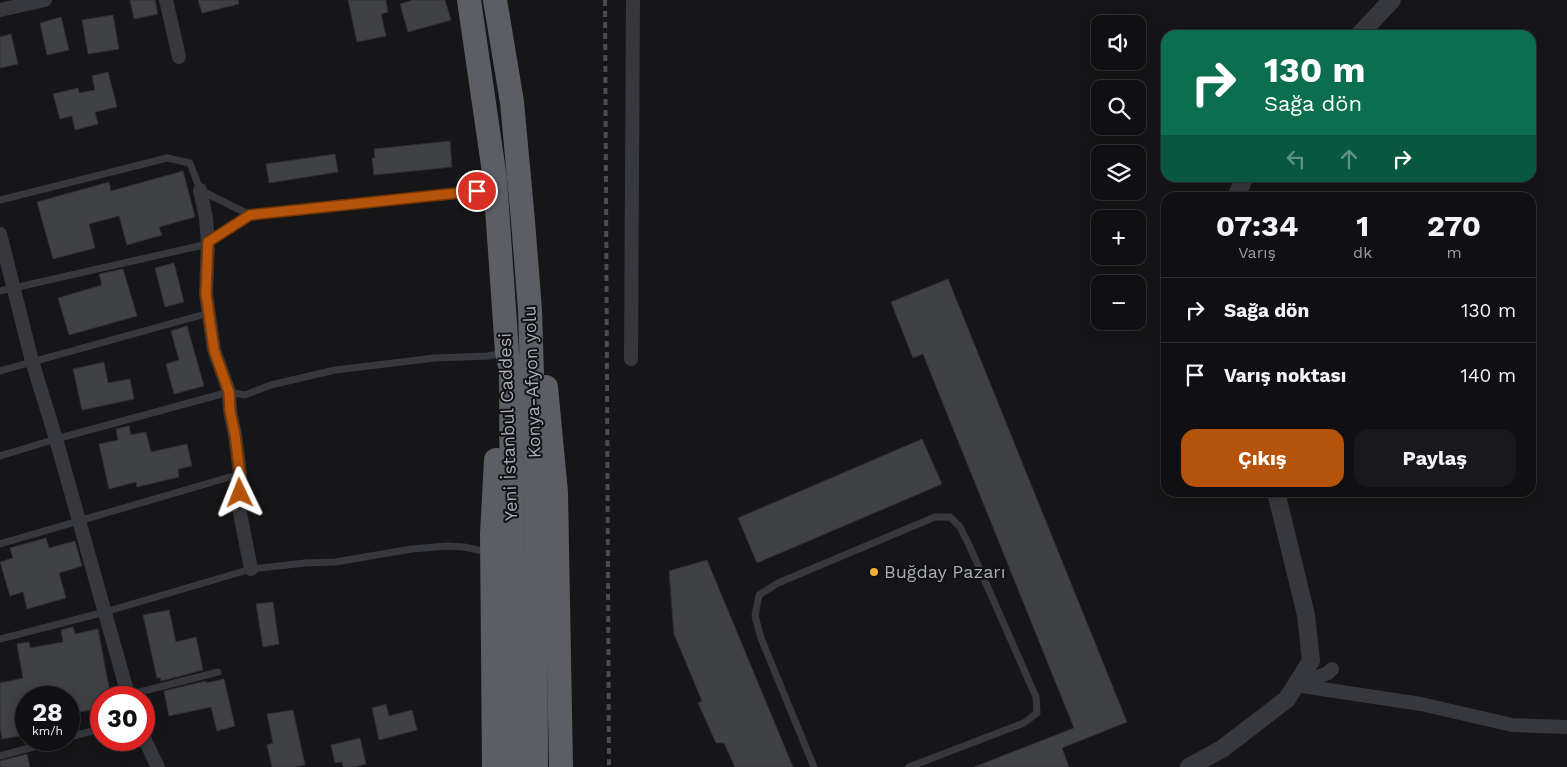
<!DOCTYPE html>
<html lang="tr">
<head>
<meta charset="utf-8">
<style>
  :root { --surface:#101012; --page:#19191b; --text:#f1f3f6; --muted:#9c9d9f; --line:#303032; --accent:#b45309 }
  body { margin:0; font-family:"Work Sans",sans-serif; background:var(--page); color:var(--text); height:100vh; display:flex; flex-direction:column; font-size:19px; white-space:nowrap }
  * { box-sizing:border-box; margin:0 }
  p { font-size:16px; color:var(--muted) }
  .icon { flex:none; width:28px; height:28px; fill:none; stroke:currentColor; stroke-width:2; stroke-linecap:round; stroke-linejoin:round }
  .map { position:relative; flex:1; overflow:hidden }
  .drawer { position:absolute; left:1161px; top:192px; width:375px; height:305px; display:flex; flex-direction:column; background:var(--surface); border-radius:15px; box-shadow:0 2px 12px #0003,0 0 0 1px var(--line) }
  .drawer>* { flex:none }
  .banner { position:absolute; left:1161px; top:30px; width:375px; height:152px; border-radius:15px; box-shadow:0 2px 12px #0003,0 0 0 1px var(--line); background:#0b6e4f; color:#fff; overflow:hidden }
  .fabs { position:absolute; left:1091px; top:15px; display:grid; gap:10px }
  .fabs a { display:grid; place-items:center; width:55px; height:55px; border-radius:10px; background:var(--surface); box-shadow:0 2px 12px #0003,0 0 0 1px var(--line); font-size:25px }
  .speed { position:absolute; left:15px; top:686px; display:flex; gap:10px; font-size:25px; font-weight:700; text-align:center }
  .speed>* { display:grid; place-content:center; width:65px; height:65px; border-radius:50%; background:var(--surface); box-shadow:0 2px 12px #0003,0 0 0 1px var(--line); line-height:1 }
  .speed small { font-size:12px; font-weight:400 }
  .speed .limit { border:8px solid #d22; background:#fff; color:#111 }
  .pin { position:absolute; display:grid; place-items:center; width:42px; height:42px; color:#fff; margin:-21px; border:2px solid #fff; border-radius:50%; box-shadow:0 1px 5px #0007 }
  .me { position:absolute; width:55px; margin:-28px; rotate:358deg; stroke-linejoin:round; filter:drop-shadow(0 0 4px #0008) }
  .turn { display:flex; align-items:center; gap:18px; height:105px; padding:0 20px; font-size:22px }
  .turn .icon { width:65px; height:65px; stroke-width:2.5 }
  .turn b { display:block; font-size:35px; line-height:42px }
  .lanes { display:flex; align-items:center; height:48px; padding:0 20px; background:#0003; justify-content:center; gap:25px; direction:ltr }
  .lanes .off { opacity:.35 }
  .eta { display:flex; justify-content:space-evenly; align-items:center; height:85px; text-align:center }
  .eta b { font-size:30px; font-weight:700; line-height:35px }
  .action { display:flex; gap:10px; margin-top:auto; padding:10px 20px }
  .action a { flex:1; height:58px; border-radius:15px; background:var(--accent); color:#fff; font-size:20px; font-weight:700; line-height:58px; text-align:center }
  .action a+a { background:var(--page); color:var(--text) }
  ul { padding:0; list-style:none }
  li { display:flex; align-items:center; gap:15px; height:65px; padding:0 20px; border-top:1px solid var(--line) }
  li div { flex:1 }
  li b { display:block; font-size:19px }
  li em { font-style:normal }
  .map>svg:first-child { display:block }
</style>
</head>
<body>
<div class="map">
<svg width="1567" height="767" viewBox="0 0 1567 767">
  <rect width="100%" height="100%" fill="#161618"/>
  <!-- building -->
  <g fill="#404145" stroke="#303034">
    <path d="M130 0H155L158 14 134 19Z"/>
    <path d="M198 0H238L239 4 202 13Z"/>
    <path d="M348 0H386L388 12 381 14 386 36 357 42Z"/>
    <path d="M413 0H445L451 20 408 32 400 4Z"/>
    <path d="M113 15 119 49 88 54 82 20Z"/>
    <path d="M61 17 69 50 47 55 40 23Z"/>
    <path d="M11 34 18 64 0 68V37Z"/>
    <path d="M108 72 117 107 95 112 98 124 75 130 72 116 60 119 53 94 78 88 79 93 95 90 92 76Z"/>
    <path d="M450 141 452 167 374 175 372 158H375L374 149Z"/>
    <path d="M335 154 338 172 269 183 266 164Z"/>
    <path d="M183 171 195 217 159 227 162 235 127 245 119 216 89 224 95 248 53 259 37 202 109 182 111 191Z"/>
    <path d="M174 263 184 302 165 307 155 268Z"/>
    <path d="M123 269 137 316 69 335 58 298 102 285 99 274Z"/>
    <path d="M948 279 1127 722 1062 748 1069 767H974L1074 728 923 354 913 358 891 302Z"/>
    <path d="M187 326 204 386 174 394 166 364 179 360 171 331Z"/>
    <path d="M104 362 108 383 130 379 134 399 82 410 73 369Z"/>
    <path d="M129 426 131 435 146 432 151 452 187 444 192 466 178 469 179 477 137 487 136 482 109 489 99 444 118 440 116 429Z"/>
    <path d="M922 439 942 484 757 563 738 518Z"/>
    <path d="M46 538 49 548 75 541 82 566 59 573 66 598 27 609 23 592 10 596 0 562 13 558 10 548Z"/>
    <path d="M707 560 793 767H735L724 743H716L698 703 702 701 674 634 669 571Z"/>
    <path d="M273 602 279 644 263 647 256 604Z"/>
    <path d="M169 610 176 642 196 637 203 670 161 681 160 677 157 678 143 615Z"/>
    <path d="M73 627 75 634 98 629 111 698H101V709L69 713V698H26V721L21 722 24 735 2 739 0 726V683L23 678 17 644 29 642 30 648 63 642 61 630Z"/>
    <path d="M224 679 235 726 217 731 211 707 169 716 164 691 206 681V683Z"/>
    <path d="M386 704 389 716 412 710 417 730 379 740 372 708Z"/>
    <path d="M293 710 305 765 296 767H272L267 745 273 743 267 714Z"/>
    <path d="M360 738 366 764 354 767H343L342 762 335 763 331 745Z"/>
    <path d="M27 754 30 767H0V761Z"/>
  </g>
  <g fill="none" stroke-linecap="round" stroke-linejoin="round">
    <!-- service -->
    <g stroke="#37383d" stroke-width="7">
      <path d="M0 200 167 158 190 163 200 190 250 215"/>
      <path d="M0 291 199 246 213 240 250 215 492 190"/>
      <path d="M0 371 209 313"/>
      <path d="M0 456 56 439 229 392 245 395 271 385 335 370 435 358 488 356 503 353"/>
      <path d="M0 544 240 474"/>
      <path d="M0 639 105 612 251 569 305 563 335 562 412 549 447 546 464 547 488 552"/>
      <path d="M128 695 218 672"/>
      <path d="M69 737 101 729"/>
      <path d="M0 756 59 740"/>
      <path d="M814 767 761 638 755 616 759 595 778 583 935 517H950L960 527 970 547 1036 697 1037 713 1024 723 909 767"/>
    </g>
    <!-- minor -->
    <g stroke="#37383d" stroke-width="14">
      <path d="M166 0 179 57"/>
      <path d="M0 10 45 0"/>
      <path d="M200 190 206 218 208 242 206 294 214 350 229 392 230 411 235 435 240 474V513L251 569"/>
      <path d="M0 234 32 361 56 439 129 698"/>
      <path d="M631 359 633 0"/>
      <path d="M1332 669 1328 673 1295 685 1421 704 1512 725 1567 727"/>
      <path d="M144 738 158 767"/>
    </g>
    <!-- tertiary -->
    <g stroke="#37383d" stroke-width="18">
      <path d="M1359 35 1392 0"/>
      <path d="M1236 198 1244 178"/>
      <path d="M1189 767 1222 749 1287 699 1311 661 1306 615 1276 492"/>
    </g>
    <!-- trunk -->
    <g stroke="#5b5e65" stroke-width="24">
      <path d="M469 0 495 179 507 352 511 370 513 767"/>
      <path d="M495 0 512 102 523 221 530 310 535 473 536 767"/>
      <path d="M546 387 556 493 561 767"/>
      <path d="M494 767 492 534 496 460"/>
    </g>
    <!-- rail -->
    <path stroke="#4a4c52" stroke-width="4" stroke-dasharray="6 5" stroke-linecap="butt" d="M605 0 609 767"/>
  </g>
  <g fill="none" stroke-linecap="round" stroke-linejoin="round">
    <defs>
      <path id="route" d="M240 493V474L235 435 230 411 229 392 214 350 206 294 208 242 250 215 477 191"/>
    </defs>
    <!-- route casing -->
    <use href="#route" stroke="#753606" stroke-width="12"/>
    <!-- route -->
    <use href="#route" stroke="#b45309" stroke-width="9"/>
  </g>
  <!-- markers -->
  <circle fill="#f2b134" stroke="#111113" stroke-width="2" cx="874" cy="572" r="5"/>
  <g text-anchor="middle" stroke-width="4" stroke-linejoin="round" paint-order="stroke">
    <!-- street labels -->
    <g font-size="18" fill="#a8adb8" stroke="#111113">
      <text transform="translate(532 382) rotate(-92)" y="6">Konya-Afyon yolu</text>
      <text transform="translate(508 427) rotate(-92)" y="6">Yeni İstanbul Caddesi</text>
    </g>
    <!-- poi labels -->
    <g font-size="18" fill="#a8adb8" stroke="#111113" text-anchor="start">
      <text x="884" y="578">Buğday Pazarı</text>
    </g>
  </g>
</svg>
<div class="fabs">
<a><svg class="icon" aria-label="sound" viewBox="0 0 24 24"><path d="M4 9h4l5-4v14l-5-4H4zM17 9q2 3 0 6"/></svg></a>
<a><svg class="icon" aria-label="search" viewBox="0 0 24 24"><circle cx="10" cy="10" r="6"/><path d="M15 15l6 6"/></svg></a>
<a><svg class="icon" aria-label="layers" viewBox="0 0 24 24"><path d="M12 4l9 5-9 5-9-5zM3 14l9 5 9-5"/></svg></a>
<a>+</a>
<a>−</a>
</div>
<div class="speed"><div>28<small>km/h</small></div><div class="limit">30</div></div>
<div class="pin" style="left:477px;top:191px;background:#d93025"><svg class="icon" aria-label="arrive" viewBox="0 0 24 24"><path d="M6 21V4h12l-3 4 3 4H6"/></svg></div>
<svg class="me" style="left:240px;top:493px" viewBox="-20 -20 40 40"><path d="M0-17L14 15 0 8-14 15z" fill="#b45309" stroke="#fff" stroke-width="4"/></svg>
<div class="banner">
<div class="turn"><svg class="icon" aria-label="right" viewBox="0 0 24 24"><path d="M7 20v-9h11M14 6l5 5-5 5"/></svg><div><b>130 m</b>Sağa dön</div></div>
<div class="lanes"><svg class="icon off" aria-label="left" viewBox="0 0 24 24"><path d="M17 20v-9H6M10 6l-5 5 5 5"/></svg><svg class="icon off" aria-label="ahead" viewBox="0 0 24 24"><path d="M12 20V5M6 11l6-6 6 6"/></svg><svg class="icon" aria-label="right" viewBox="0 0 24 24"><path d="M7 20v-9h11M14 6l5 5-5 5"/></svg></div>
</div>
<section class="drawer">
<div class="eta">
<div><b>07:34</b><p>Varış</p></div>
<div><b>1</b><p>dk</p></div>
<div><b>270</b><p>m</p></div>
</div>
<ul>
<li><svg class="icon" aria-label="right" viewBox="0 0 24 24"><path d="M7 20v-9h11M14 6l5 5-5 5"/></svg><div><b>Sağa dön</b></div><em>130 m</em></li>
<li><svg class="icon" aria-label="arrive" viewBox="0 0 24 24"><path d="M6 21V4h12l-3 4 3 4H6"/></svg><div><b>Varış noktası</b></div><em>140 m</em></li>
</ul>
<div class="action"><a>Çıkış</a><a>Paylaş</a></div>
</section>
</div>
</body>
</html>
